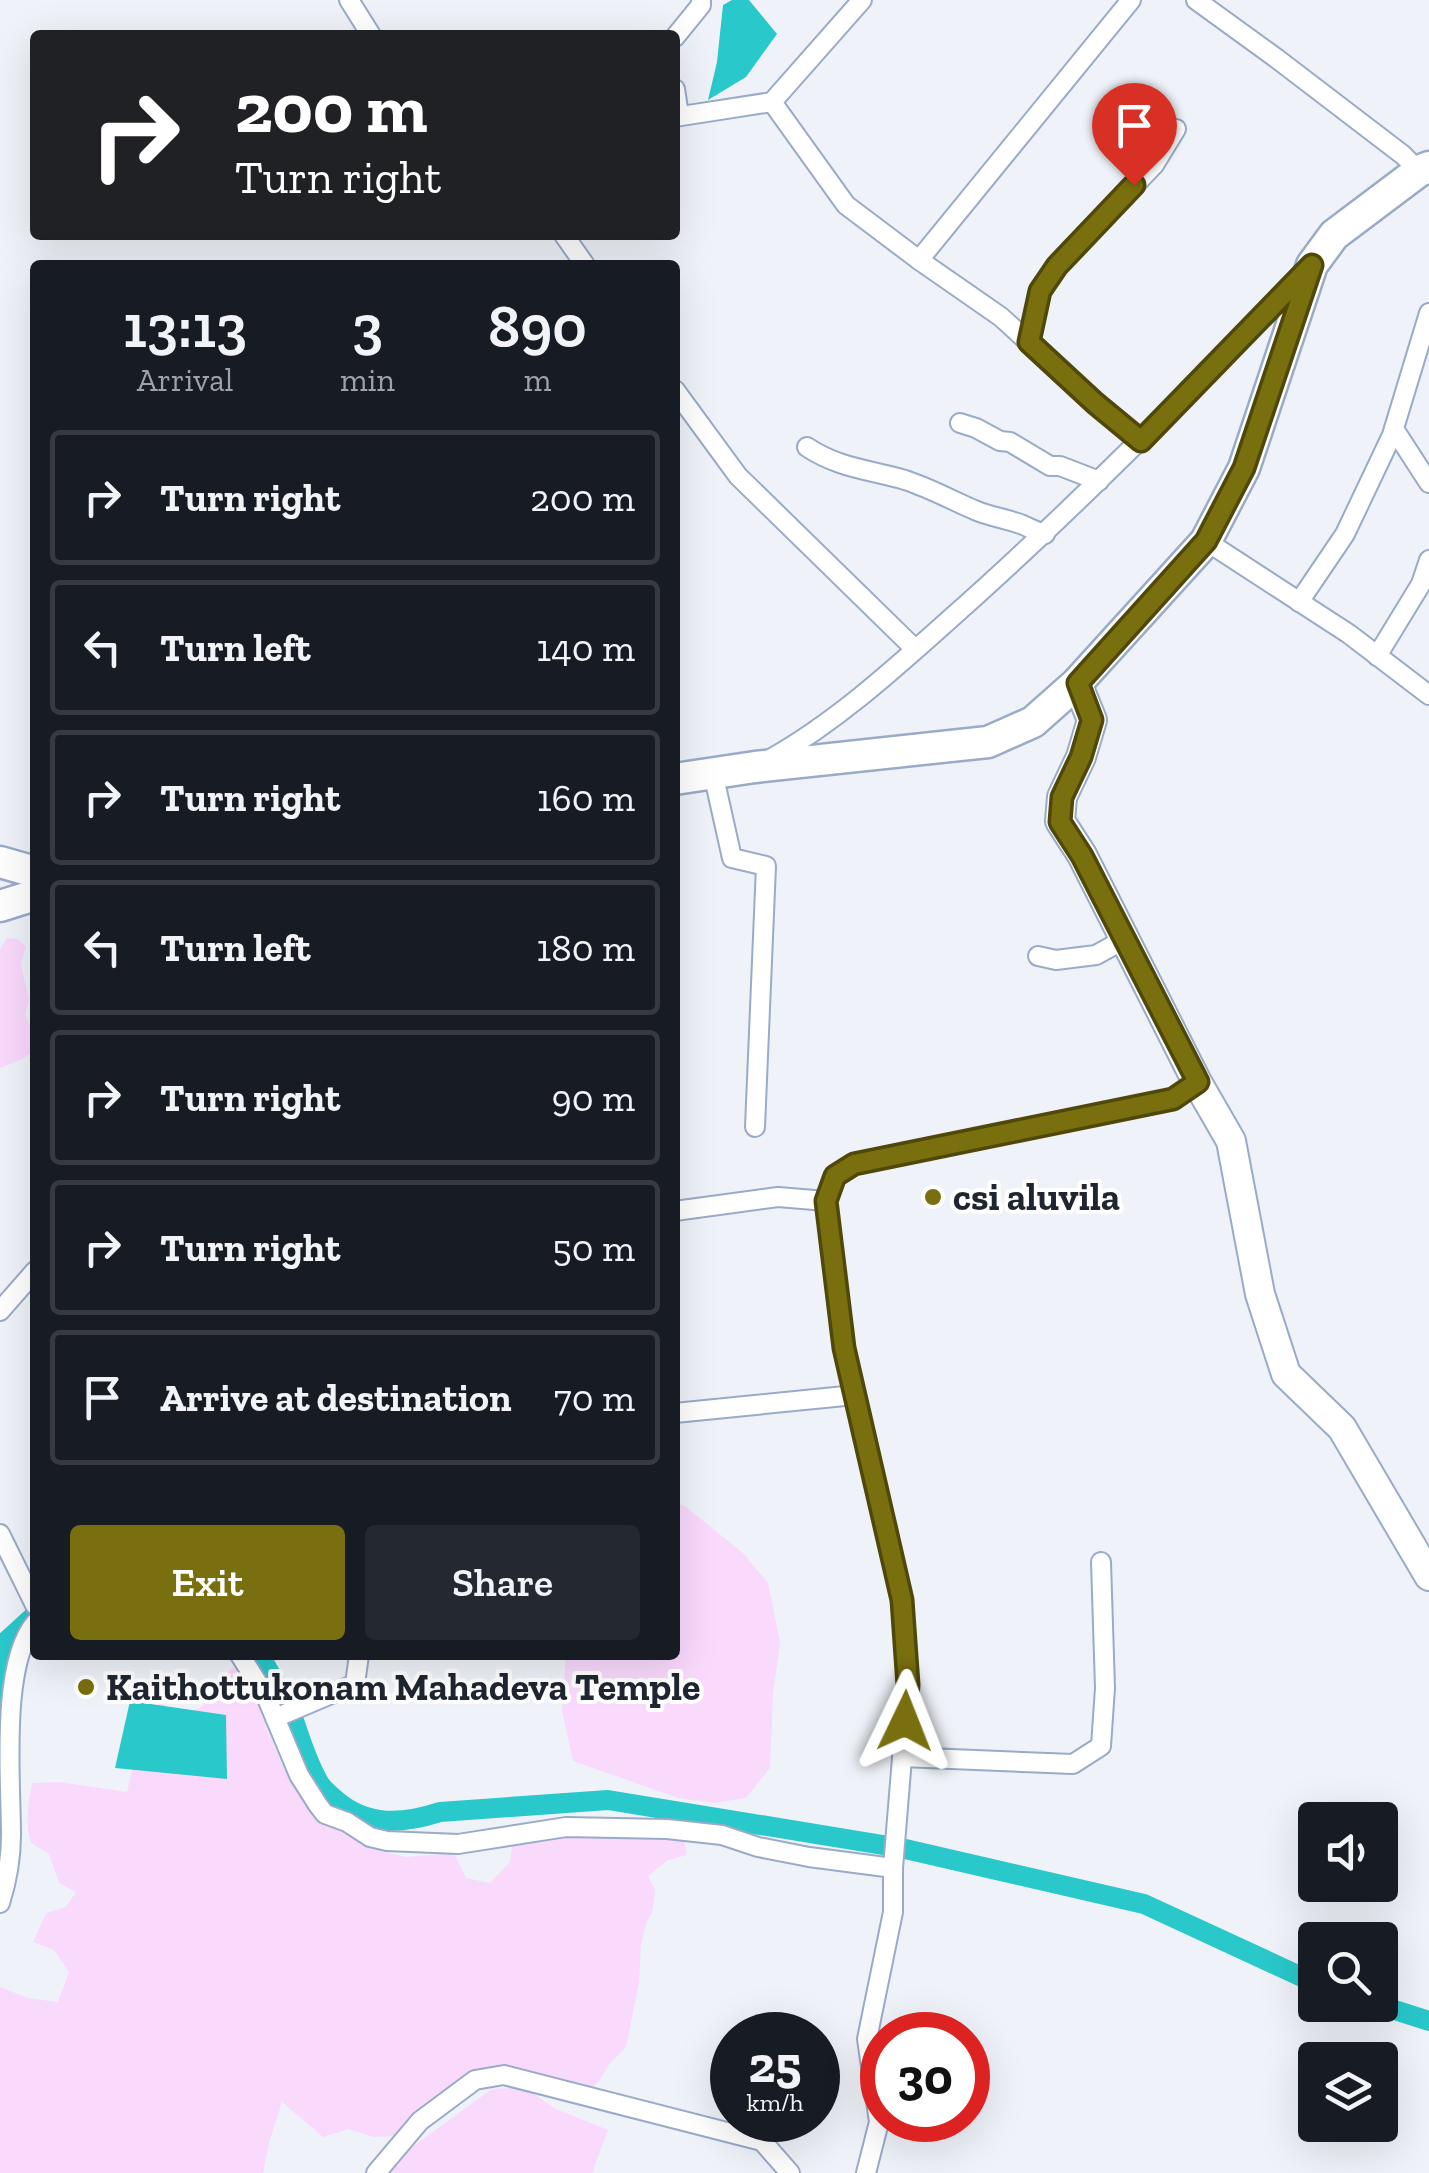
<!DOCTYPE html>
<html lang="en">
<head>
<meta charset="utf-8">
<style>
  :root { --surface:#171b24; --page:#242831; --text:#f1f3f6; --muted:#9ea1a6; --line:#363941; --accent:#7a6f0e }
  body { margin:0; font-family:"Zilla Slab",serif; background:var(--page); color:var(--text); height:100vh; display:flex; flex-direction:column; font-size:38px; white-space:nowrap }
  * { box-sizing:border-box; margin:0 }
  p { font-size:32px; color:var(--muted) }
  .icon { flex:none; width:55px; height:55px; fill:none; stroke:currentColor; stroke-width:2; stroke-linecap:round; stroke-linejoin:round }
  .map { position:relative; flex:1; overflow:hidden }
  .details { position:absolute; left:30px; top:260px; width:650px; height:1400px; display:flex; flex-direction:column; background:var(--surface); border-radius:10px; box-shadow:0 10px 40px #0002 }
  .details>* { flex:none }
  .hud { position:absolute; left:30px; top:30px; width:650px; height:210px; border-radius:10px; box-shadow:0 10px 40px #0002; background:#202124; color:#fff; overflow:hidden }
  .controls { position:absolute; left:1298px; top:1802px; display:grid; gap:20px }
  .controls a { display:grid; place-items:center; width:100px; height:100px; border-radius:10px; background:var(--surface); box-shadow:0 10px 40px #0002; font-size:50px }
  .speed { position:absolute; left:710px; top:2012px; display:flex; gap:20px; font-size:50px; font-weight:700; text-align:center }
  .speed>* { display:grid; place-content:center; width:130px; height:130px; border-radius:50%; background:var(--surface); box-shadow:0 10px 40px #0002; line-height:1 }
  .speed small { font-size:25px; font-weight:400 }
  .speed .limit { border:15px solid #d22; background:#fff; color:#111 }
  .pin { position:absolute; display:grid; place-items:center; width:85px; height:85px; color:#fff; margin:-102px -42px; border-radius:50% 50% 50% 0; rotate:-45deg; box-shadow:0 0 10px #0007 }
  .pin .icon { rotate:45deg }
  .me { position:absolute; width:110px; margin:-55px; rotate:2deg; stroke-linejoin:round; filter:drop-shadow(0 0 8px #0008) }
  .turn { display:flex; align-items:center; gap:35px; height:210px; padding:0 40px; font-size:45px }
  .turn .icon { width:130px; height:130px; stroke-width:2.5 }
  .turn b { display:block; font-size:70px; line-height:85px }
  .eta { display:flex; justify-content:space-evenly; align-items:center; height:170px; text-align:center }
  .eta b { font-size:60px; font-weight:600; line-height:70px }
  .action { display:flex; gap:20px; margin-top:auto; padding:20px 40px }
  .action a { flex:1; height:115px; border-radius:10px; background:var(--accent); color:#fff; font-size:40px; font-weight:600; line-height:115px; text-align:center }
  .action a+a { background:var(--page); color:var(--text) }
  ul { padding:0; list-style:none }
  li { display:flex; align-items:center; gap:30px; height:135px; margin:0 20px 15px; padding:0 20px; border:5px solid var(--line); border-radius:10px }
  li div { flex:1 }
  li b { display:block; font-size:38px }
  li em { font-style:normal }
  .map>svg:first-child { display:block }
</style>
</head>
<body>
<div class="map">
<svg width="1429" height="2173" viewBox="0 0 1429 2173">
  <rect width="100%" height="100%" fill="#eff3f9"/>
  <!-- green -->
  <g fill="#f9d9fc">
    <path d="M7 938 18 939 26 947 21 964 29 1000 25 1014 33 1034V1052L20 1060 0 1068V949Z"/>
    <path d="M675 1503 685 1506 744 1554 768 1583 780 1642 773 1695 770 1768 746 1798 714 1803 678 1798 573 1761 562 1711 566 1655H675Z"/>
    <path d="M235 1667 257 1692 262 1716 281 1763 315 1819 347 1830 371 1849 406 1857 454 1853 466 1878 490 1883 510 1862 512 1846 548 1836 568 1835 597 1838 630 1834 657 1839 684 1841 687 1855 668 1860 648 1876 655 1890 652 1912 646 1924 641 1944 639 1982 626 2047 610 2063 599 2081 585 2096 478 2075 394 2136 374 2137 348 2129 323 2137 282 2102 269 2143 263 2173H0V1987L28 1998 58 2002 69 1972 54 1950 33 1942 46 1913 66 1907 76 1892 59 1883 49 1854 31 1843C25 1823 28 1803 32 1783L59 1782 127 1792 146 1710 162 1703 178 1716 202 1707 215 1680Z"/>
    <path d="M524 2087 556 2109 608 2130 592 2173H388L409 2149 492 2089Z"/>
  </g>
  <!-- water -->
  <g fill="#29c8cb">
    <path d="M732 0H749L777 34 746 77 708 100 717 62 723 5Z"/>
    <path d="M130 1701 226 1715 227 1779 115 1768Z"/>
  </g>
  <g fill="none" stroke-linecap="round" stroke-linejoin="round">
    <!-- canal -->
    <g stroke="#29c8cb" stroke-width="20">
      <path d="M260 1655C271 1676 284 1696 293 1718 301 1740 307 1763 320 1784 324 1790 330 1795 336 1800 367 1827 403 1824 440 1812L608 1800 901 1848 1144 1904 1315 1983"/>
      <path d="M0 1693 3 1644 35 1615"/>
      <path d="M1379 2005 1429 2021"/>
    </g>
    <defs>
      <g id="street">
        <path d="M349 0 371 35"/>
        <path d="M1196 0 1276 58 1403 155 1419 171 1423 163"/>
        <path d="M675 37 701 5V0"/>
        <path d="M675 89 679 115"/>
        <path d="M772 102 846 205 919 260 1001 317 1095 403 1141 441"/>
        <path d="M675 117 772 102 862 0"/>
        <path d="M564 235 585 265"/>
        <path d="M919 260 1131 0"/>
        <path d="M1029 342 1040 291 1057 266 1154 165 1176 129"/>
        <path d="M675 390 738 476 915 649"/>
        <path d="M960 423 976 428 1000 441 1010 442 1050 466H1060L1099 481"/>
        <path d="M1394 429 1429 483"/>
        <path d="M807 447C838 468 871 470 905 480 930 488 953 501 977 511 992 517 1008 519 1023 525 1030 528 1037 532 1045 534"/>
        <path d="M1206 541 1349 634 1429 695"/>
        <path d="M1299 602 1345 534 1392 435 1429 313"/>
        <path d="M1377 656 1421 584 1429 560"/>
        <path d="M770 759C836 722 894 669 950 619 1074 509 1189 392 1304 273"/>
        <path d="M713 773 732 858 766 866 755 1127"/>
        <path d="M1038 956 1056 960 1096 955 1125 939"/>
        <path d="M675 1211 778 1197 826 1201"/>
        <path d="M0 1311 35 1271"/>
        <path d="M675 1413 855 1395"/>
        <path d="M0 1534 35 1605"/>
        <path d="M240 1655 266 1696 299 1775 318 1805 325 1814 347 1822 370 1837 387 1841 458 1844 566 1827 667 1829 722 1835 758 1847 809 1857 893 1868"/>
        <path d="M275 1718 355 1684 359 1655"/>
        <path d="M902 1757 1073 1764 1101 1746 1105 1688 1101 1562"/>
        <path d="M0 1903C7 1881 11 1859 11 1835 11 1781 0 1665 35 1623"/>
        <path d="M376 2173 420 2121 475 2080 504 2075 762 2141 790 2173"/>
        <path d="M866 2173 879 2122 867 2039 893 1912V1868L908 1685 902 1600 844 1348 826 1201 835 1176 855 1163 1173 1099 1197 1082"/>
      </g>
      <path id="secondary" d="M1077 683 1092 720 1081 757 1062 797 1060 821 1082 855 1197 1082 1231 1141 1260 1294 1286 1374 1342 1428 1429 1576"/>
      <g id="primary">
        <path d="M675 779 755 767 988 742 1033 722 1077 683 1206 541 1244 468 1312 265 1334 235 1419 171 1429 167"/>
        <path d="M0 862 35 872"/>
        <path d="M0 906 35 895"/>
      </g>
    </defs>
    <!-- street casing -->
    <use href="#street" stroke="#99abc8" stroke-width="22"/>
    <!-- secondary casing -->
    <use href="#secondary" stroke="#99abc8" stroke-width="32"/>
    <!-- primary casing -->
    <use href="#primary" stroke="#99abc8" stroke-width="35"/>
    <!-- street -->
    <use href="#street" stroke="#fff" stroke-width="18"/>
    <!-- secondary -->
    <use href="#secondary" stroke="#fff" stroke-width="28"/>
    <!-- primary -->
    <use href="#primary" stroke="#fff" stroke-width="30"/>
  </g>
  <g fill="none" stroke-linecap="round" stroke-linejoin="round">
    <defs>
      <path id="route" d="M905 1721 908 1685 902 1600 844 1348 826 1201 835 1176 854 1164 1173 1099 1198 1082 1082 856 1060 822 1062 797 1081 757 1092 720 1078 683 1206 541 1244 468 1312 265 1141 441 1095 403 1029 342 1040 291 1057 266 1134 185"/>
    </defs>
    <!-- route casing -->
    <use href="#route" stroke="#4f4809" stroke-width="25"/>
    <!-- route -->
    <use href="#route" stroke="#7a6f0e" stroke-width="18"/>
  </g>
  <!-- markers -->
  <g fill="#7a6f0e" stroke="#fff" stroke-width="4">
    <circle cx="933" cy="1197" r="10"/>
    <circle cx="86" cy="1687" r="10"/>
  </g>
  <g text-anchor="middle" stroke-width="8" stroke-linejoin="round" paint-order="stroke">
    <!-- poi labels -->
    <g font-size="38" font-weight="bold" fill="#1f2631" stroke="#fff" text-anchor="start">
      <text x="953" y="1210">csi aluvila</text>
      <text x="106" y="1700">Kaithottukonam Mahadeva Temple</text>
    </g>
  </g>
</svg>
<div class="controls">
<a><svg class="icon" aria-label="sound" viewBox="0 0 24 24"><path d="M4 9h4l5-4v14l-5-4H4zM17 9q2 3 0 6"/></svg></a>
<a><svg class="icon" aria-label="search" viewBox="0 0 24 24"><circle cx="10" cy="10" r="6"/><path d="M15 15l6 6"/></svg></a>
<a><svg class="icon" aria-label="layers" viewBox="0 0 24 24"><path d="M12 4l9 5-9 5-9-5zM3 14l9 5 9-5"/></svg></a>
</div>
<div class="speed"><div>25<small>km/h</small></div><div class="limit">30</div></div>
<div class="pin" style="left:1134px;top:185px;background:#d93025"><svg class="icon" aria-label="arrive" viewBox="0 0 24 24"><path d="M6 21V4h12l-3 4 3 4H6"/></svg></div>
<svg class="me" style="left:905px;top:1721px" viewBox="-20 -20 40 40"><path d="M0-17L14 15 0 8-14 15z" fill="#7a6f0e" stroke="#fff" stroke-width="4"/></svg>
<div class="hud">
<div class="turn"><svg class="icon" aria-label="right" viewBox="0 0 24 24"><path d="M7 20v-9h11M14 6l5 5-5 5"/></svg><div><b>200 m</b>Turn right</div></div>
</div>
<section class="details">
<div class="eta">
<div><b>13:13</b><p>Arrival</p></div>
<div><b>3</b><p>min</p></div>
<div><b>890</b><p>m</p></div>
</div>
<ul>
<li><svg class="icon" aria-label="right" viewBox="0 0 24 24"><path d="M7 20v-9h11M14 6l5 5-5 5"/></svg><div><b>Turn right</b></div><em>200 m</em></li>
<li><svg class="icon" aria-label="left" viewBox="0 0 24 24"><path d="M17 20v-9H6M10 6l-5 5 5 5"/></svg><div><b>Turn left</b></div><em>140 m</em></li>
<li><svg class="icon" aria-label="right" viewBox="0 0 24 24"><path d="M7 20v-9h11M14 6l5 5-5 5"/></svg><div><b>Turn right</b></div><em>160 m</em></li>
<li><svg class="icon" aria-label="left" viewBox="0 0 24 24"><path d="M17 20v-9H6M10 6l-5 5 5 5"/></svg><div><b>Turn left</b></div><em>180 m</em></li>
<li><svg class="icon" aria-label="right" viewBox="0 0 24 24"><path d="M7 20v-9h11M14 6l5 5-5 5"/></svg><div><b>Turn right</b></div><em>90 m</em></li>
<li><svg class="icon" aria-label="right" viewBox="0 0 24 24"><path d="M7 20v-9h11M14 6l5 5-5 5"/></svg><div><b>Turn right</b></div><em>50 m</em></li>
<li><svg class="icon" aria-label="arrive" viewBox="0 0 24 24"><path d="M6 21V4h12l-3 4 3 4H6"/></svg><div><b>Arrive at destination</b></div><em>70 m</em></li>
</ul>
<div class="action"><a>Exit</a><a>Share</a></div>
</section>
</div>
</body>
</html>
